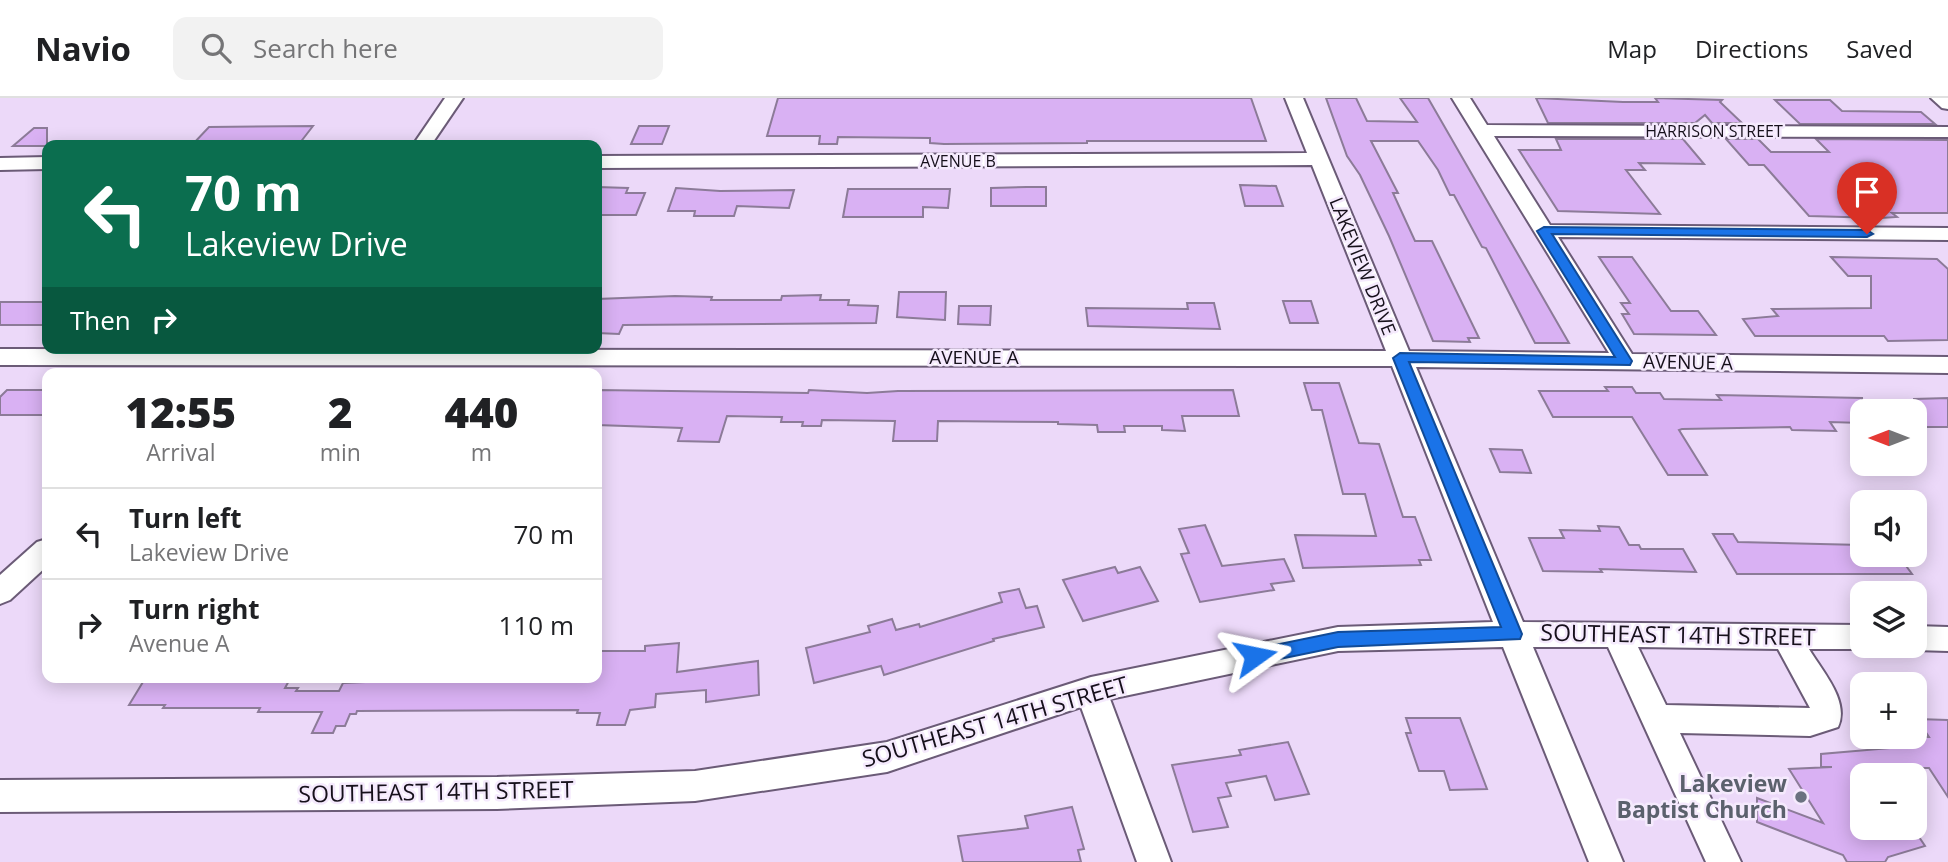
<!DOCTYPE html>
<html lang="en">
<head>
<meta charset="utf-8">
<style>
  :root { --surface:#fff; --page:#f2f2f2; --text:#202124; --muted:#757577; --line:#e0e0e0 }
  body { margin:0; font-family:"Open Sans",sans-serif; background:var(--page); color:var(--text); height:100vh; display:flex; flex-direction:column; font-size:26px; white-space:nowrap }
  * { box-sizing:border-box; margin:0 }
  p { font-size:23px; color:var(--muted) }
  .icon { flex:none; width:38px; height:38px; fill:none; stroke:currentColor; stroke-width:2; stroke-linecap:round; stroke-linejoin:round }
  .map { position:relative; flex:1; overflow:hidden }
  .drawer { position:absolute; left:42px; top:270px; width:560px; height:315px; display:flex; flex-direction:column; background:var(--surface); border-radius:14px; box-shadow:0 4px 18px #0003 }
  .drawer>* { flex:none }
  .banner { position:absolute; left:42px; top:42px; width:560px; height:214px; border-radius:14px; box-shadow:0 4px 18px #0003; background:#0b6e4f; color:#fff; overflow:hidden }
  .needle { width:46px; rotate:270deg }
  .tools { position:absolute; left:1850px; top:301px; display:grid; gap:14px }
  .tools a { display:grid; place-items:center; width:77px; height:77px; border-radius:14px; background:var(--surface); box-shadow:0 4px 18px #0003; font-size:35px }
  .pin { position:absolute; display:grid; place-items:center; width:60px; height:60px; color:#fff; margin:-72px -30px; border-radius:50% 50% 50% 0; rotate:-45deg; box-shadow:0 0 7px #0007 }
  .pin .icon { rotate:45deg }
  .me { position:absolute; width:77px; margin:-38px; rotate:78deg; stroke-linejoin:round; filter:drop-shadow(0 0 5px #0008) }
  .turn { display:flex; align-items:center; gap:24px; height:147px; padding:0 28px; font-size:32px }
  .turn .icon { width:91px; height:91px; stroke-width:2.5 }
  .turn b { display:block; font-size:49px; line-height:60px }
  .then { display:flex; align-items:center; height:66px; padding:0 28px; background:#0003; gap:14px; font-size:26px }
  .eta { display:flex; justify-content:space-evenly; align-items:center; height:119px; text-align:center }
  .eta b { font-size:42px; font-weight:800; line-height:49px }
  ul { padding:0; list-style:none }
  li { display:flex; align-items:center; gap:21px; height:91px; padding:0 28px; border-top:2px solid var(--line) }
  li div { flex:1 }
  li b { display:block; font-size:26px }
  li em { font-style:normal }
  header { display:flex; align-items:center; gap:42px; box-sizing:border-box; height:98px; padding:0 35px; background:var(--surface); border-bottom:2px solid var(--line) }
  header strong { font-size:33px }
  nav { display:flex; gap:38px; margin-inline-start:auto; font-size:24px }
  .search { width:490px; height:63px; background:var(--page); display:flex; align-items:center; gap:18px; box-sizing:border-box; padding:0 24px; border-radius:14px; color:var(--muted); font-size:26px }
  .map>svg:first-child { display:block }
</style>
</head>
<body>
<header>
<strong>Navio</strong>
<div class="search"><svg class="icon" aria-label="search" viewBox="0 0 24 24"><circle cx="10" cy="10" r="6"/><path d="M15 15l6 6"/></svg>Search here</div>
<nav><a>Map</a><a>Directions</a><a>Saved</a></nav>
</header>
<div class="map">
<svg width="1948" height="764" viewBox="0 0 1948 764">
  <rect width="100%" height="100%" fill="#ecd9f9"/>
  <!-- building -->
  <g fill="#d9b1f3" stroke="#8c7b98" stroke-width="2">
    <path d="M778 0H1251L1266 43H1087V45L944 46 930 45V40L838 39 837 46H819L820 38H767Z"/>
    <path d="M1326 0H1356L1367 23 1417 24 1400 0H1428L1569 245H1535L1486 150 1482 149 1454 97H1450L1438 72 1418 43H1371L1398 95H1393L1415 143H1432L1479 240H1468L1470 244 1433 243 1389 138 1360 77 1347 58Z"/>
    <path d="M1536 0 1623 4H1658L1655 0 1722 2 1720 4 1742 25H1712L1705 17 1695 25H1548Z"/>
    <path d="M1775 2H1830L1842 13 1921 14 1935 26H1800Z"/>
    <path d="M313 28 299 46 192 47 209 29Z"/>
    <path d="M639 28H669L662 46H631Z"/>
    <path d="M34 30H47V48H13Z"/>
    <path d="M1556 41H1683L1704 66 1639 65 1645 72H1626L1660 116 1558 113 1519 52H1561Z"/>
    <path d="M1726 41H1758L1771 54H1829L1816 41 1948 42V115H1892L1897 119 1880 120 1809 118 1764 67H1749Z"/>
    <path d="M1240 87 1276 88 1283 108H1245Z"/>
    <path d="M597 89 628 90 626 95H645L636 117H597Z"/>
    <path d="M1027 89H1046V108H991V90Z"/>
    <path d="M676 90 720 93 794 92 789 110 737 108 734 118H694L695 113H668Z"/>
    <path d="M848 91H950L948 110 923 109V119H843Z"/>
    <path d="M1599 159H1632L1671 213H1698L1716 237 1634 236 1622 216H1629L1621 205H1630Z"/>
    <path d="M1831 159 1937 161 1948 171V242L1888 243 1884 238H1755L1743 221 1778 218 1772 211 1871 210V178H1848Z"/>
    <path d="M899 194H946L945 222 897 219Z"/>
    <path d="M821 197 820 202H849L848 207 878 208 876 225 623 227 619 236 597 235V201L675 198 712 199 711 202H781L782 198Z"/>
    <path d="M1283 203H1311L1318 225H1290Z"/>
    <rect x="0" y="204" width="47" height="23"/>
    <path d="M1187 205H1214L1220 231 1088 228 1086 210 1188 211Z"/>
    <path d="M959 208H991L990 227 958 226Z"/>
    <path d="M1304 285H1339L1359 345 1379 346 1403 419H1415L1431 462H1419L1421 467 1303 470 1295 437 1376 438 1365 396H1343L1322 312H1312Z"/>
    <path d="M1605 289H1632L1636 295H1660L1664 301 1721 302 1717 297 1862 300V325L1830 324 1836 333 1792 332 1790 329 1682 331 1679 332 1707 377H1668L1632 319H1553L1539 293H1608Z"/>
    <path d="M7 292H47V317H0V299Z"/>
    <path d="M597 292 808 295 809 292 867 295 898 293 1233 292 1239 318H1182L1185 333 1162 332V328H1124L1125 334H1098L1097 327 1058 326V324L938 323 937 343H893L895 323 822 322 821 328H802L803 324H781L782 319 727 318 719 344 678 343 682 330 597 327Z"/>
    <path d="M1948 300V329H1914V301Z"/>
    <path d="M1490 351 1522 352 1531 375 1500 374Z"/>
    <path d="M1205 427 1222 468 1284 461 1294 483 1271 486 1274 492 1200 504 1181 456 1189 455 1179 431Z"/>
    <path d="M1598 428 1619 429 1629 447H1639L1641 451H1683L1696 474 1600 471 1602 474 1543 473 1529 440H1564L1560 432 1600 433Z"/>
    <path d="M1713 436H1733L1738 444 1862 447V457H1898L1912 476H1737Z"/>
    <path d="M1115 469 1118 475 1140 469 1158 503 1083 523 1063 482Z"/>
    <path d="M1019 491 1026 510 1037 508 1044 529 993 541 994 543 884 577 881 568 814 585 806 550 870 534 868 528 892 521 896 532 919 526 920 529 1002 504 999 495Z"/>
    <path d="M679 545 677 574 758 563 759 597 706 604V592L656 596 655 609 630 612 625 627H597L600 615H577L578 612 357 613 356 616H350L345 628H336L333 635H312L322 614H258L260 610H163L165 607H129L146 579H291L285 590H298L296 593H339L343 585 387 583 388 579H597V553H645V548Z"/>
    <path d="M1406 620H1460L1487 691 1450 692 1444 673H1419L1406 635H1411Z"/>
    <path d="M1917 621 1948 622V699L1929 670H1872L1877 677H1862V730H1913L1925 748 1888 759 1885 764H1847L1843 757 1757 724V700L1823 725 1789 671 1832 669H1821V656L1891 650 1884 639H1929Z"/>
    <path d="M1288 644 1309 696 1275 702 1266 678 1226 685 1231 698 1218 700 1228 729 1193 734 1172 667 1241 657 1239 652Z"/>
    <path d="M1072 709 1084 751 1078 752 1081 764H963L958 738 1028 730 1025 718Z"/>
  </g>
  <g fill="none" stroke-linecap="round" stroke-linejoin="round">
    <defs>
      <g id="minor">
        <path d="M445 0H463L431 47H413Z"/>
        <path d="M1285 0H1303L1409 253 1609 255 1452 0H1470L1487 27 1948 29V39L1494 38 1550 127 1948 130V142L1558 139 1632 256 1948 259V275L1416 269 1523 524 1862 527V548H1873L1862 551H1809C1822 573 1850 603 1838 629L1810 638 1680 635 1741 764H1706L1608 549H1533L1623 764H1589L1503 549 1338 553 1110 601 1171 764H1137L1081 609 887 674 695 703 497 711 0 714V682L497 679 695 673 887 644 1091 579 1338 529 1493 524 1392 268 0 267V251L1386 253 1312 67 597 70V58L1307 55ZM1638 549 1778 551 1810 610 1666 607Z"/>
        <path d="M1931 0H1948V11L1942 10Z"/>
        <path d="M47 59V71L0 72V60Z"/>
        <path d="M47 441V468L10 502 0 506V477L37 444Z"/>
        <path d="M1914 528 1948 529V553L1914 552 1903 549 1914 548Z"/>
      </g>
    </defs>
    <!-- minor casing -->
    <use href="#minor" stroke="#6b5b77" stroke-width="4"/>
    <!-- minor -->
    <use href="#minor" fill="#fff" fill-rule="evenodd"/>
  </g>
  <!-- route -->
  <path fill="#1a73e8" stroke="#114b97" stroke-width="2" d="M1544 129 1867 132 1873 136 1867 139 1552 136 1632 263 1630 267 1409 264 1522 536 1520 541 1338 549 1255 566 1249 564 1246 558 1249 553 1255 551 1338 534 1501 529 1393 260 1400 255 1615 259 1537 133Z"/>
  <!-- markers -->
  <circle fill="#6b7280" stroke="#f5eafd" stroke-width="2.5" cx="1801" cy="699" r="7"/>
  <g text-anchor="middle" stroke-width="5" stroke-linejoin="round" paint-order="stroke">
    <!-- far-street labels -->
    <g font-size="16" fill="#16101b" stroke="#f5eafd">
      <text x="1714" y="39">HARRISON STREET</text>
      <text x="958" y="69">AVENUE B</text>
    </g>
    <!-- street labels -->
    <g font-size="19" fill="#16101b" stroke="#f5eafd">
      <text transform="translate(1363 168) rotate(68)" y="7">LAKEVIEW DRIVE</text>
      <text x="974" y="266">AVENUE A</text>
      <text transform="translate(1688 264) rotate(1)" y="7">AVENUE A</text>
    </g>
    <!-- near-street labels -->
    <g font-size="23" fill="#16101b" stroke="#f5eafd">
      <text transform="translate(1678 537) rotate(1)" y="8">SOUTHEAST 14TH STREET</text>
      <text transform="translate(995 624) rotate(-16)" y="8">SOUTHEAST 14TH STREET</text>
      <text transform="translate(436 694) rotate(-1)" y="8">SOUTHEAST 14TH STREET</text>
    </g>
    <!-- near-worship labels -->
    <g font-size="23" font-weight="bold" fill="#5b616d" stroke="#f5eafd" text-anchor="end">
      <text x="1787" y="694">Lakeview<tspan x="1787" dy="26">Baptist Church</tspan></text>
    </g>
  </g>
</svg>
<div class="tools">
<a><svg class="needle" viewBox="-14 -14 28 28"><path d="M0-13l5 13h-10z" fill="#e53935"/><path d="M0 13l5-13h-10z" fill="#757577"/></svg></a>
<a><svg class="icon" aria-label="sound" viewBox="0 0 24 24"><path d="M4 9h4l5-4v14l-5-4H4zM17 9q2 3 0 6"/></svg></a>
<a><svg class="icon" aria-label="layers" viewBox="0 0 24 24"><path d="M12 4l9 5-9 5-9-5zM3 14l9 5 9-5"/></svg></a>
<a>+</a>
<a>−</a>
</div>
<div class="pin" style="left:1867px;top:136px;background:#d93025"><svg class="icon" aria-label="arrive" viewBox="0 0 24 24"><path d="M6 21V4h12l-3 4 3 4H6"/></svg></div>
<svg class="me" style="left:1255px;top:558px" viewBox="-20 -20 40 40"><path d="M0-17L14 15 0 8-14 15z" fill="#1a73e8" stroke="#fff" stroke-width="4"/></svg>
<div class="banner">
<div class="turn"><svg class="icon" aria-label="left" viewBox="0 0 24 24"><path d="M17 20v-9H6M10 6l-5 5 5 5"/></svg><div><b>70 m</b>Lakeview Drive</div></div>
<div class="then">Then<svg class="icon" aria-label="right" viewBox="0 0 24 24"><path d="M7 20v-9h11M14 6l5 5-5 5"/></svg></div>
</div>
<section class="drawer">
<div class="eta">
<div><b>12:55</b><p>Arrival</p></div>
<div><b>2</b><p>min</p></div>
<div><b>440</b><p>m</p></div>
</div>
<ul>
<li><svg class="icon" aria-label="left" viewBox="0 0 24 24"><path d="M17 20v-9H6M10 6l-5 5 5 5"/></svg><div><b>Turn left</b><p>Lakeview Drive</p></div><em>70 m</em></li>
<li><svg class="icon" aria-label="right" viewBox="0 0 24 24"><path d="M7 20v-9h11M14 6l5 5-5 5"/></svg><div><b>Turn right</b><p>Avenue A</p></div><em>110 m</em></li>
</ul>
</section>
</div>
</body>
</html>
